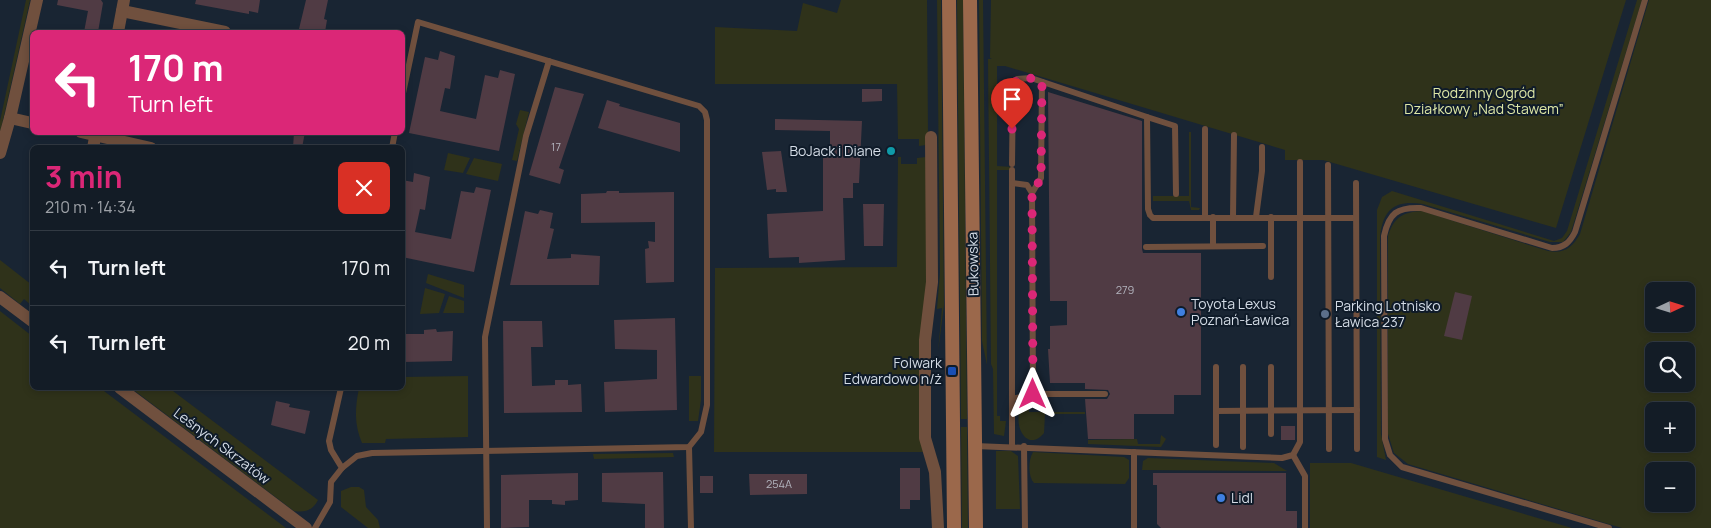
<!DOCTYPE html>
<html lang="en">
<head>
<meta charset="utf-8">
<style>
  :root { --surface:#131c26; --page:#1c252e; --text:#f1f3f6; --muted:#9da1a7; --line:#323a43; --accent:#db2777 }
  body { margin:0; font-family:Manrope,sans-serif; background:var(--page); color:var(--text); height:100vh; display:flex; flex-direction:column; font-size:19px; white-space:nowrap }
  * { box-sizing:border-box; margin:0 }
  p { font-size:16px; color:var(--muted) }
  .icon { flex:none; width:28px; height:28px; fill:none; stroke:currentColor; stroke-width:2; stroke-linecap:round; stroke-linejoin:round }
  .map { position:relative; flex:1; overflow:hidden }
  .panel { position:absolute; left:30px; top:145px; width:375px; height:245px; display:flex; flex-direction:column; background:var(--surface); border-radius:8px; box-shadow:0 2px 8px #0003,0 0 0 1px var(--line) }
  .panel>* { flex:none }
  .hud { position:absolute; left:30px; top:30px; width:375px; height:105px; border-radius:8px; box-shadow:0 2px 8px #0003,0 0 0 1px var(--line); background:#db2777; color:#fff; overflow:hidden }
  .needle { width:32px; rotate:86deg }
  .fabs { position:absolute; left:1645px; top:282px; display:grid; gap:10px }
  .fabs a { display:grid; place-items:center; width:50px; height:50px; border-radius:8px; background:var(--surface); box-shadow:0 2px 8px #0003,0 0 0 1px var(--line); font-size:25px }
  .pin { position:absolute; display:grid; place-items:center; width:42px; height:42px; color:#fff; margin:-51px -21px; border-radius:50% 50% 50% 0; rotate:-45deg; box-shadow:0 0 5px #0007 }
  .pin .icon { rotate:45deg }
  .me { position:absolute; width:55px; margin:-28px; rotate:0deg; stroke-linejoin:round; filter:drop-shadow(0 0 4px #0008) }
  .turn { display:flex; align-items:center; gap:18px; height:105px; padding:0 15px; font-size:22px }
  .turn .icon { width:65px; height:65px; stroke-width:2.5 }
  .turn b { display:block; font-size:35px; line-height:42px }
  .round { display:grid; place-items:center; flex:none; width:52px; height:52px; border-radius:8px; background:var(--page) }
  .summary { display:flex; align-items:center; justify-content:space-between; height:85px; padding:0 15px }
  h1 { font-size:30px; font-weight:700; line-height:38px; color:var(--accent) }
  ul { padding:0; list-style:none }
  li { display:flex; align-items:center; gap:15px; height:75px; padding:0 15px; border-top:1px solid var(--line) }
  li div { flex:1 }
  li b { display:block; font-size:19px }
  li em { font-style:normal }
  .map>svg:first-child { display:block }
</style>
</head>
<body>
<div class="map">
<svg width="1711" height="528" viewBox="0 0 1711 528">
  <rect width="100%" height="100%" fill="#192533"/>
  <!-- green -->
  <g fill="#2f321a" fill-rule="evenodd">
    <path d="M26 0H30L0 133V121Z"/>
    <path d="M841 0H927L928 137 926 145 919 146V139H898L897 84H715V27L797 31 803 3 837 13Z"/>
    <path d="M937 0H941L944 305 938 352 942 308 937 309 940 273Z"/>
    <path d="M957 0H963L967 419H961Z"/>
    <path d="M979 0H983L987 365 982 341Z"/>
    <path d="M991 0H1626L1556 228 1323 160H1285V150L1005 66H997V166L1012 167V170H997V416H1000V421H1006L1004 436 994 434 993 369 991 364 988 59H992L990 58Z"/>
    <path d="M1637 0H1642L1571 232 1563 242H1550L1423 204C1396 200 1383 208 1380 237L1381 434 1386 460 1377 457V210L1382 197 1392 191 1554 241 1562 238 1567 231Z"/>
    <path d="M1649 0H1711V528H1622L1408 464 1394 453 1388 434V236C1394 217 1403 212 1422 211L1548 251C1564 254 1572 248 1580 234ZM1654 291H1686V324H1654ZM1654 351H1686V384H1654ZM1654 411H1686V444H1654ZM1654 471H1686V504H1654Z"/>
    <path d="M520 110 529 112 517 161 512 160 519 129 516 124Z"/>
    <path d="M1189 132H1191V207L1200 208 1199 210H1191L1189 201H1153V196H1189Z"/>
    <path d="M448 153 470 158 463 173 444 170Z"/>
    <path d="M898 157H901V164H917V158L926 157 927 272 923 452H714L715 268 897 267Z"/>
    <path d="M474 158 502 164 498 181 466 174Z"/>
    <path d="M0 260 32 285V306L24 299 20 304 0 288Z"/>
    <path d="M428 274 464 285V298L426 283Z"/>
    <path d="M425 288 445 294 439 313 420 314Z"/>
    <path d="M449 296 464 301V313H443Z"/>
    <path d="M0 311 32 336V388H100L286 528H0Z"/>
    <path d="M468 376V437L386 439 385 443H362C354 424 355 408 359 388H402L403 377Z"/>
    <path d="M689 376H701V400L698 421H689Z"/>
    <path d="M131 388H169L318 500C313 510 305 513 294 511Z"/>
    <path d="M1025 403H1028L1029 412H1085V414H1045L1044 433C1025 456 1009 417 1025 403Z"/>
    <path d="M961 427H967L968 528H962Z"/>
    <path d="M1161 435 1166 439 1161 447 1088 444V440L1137 439 1138 444H1160Z"/>
    <path d="M996 451H1011L1018 456 1020 509H996Z"/>
    <path d="M1033 452 1124 457 1129 460V478L1125 484 1034 483C1028 477 1028 460 1033 452Z"/>
    <path d="M673 453 674 457 594 459 593 454Z"/>
    <path d="M1148 458 1274 463 1287 471 1142 470 1143 461Z"/>
    <path d="M1310 463H1351L1572 528H1310Z"/>
    <path d="M351 487H359L364 490 366 507 378 520 380 528H368L341 507V491Z"/>
  </g>
  <!-- building -->
  <g fill="#503b44">
    <path d="M58 0H101L103 3 98 32H84L88 11 57 5Z"/>
    <path d="M196 0H260L258 13 249 11V14L195 4Z"/>
    <path d="M306 0H328L324 19 327 20 325 32 299 29Z"/>
    <path d="M440 51 455 56 450 89 445 88 440 111 476 119 485 75 498 78 500 70 515 74 499 151 409 133 425 57 438 60Z"/>
    <path d="M555 87 584 94 559 168 564 170 560 184 529 175Z"/>
    <path d="M862 89H882V101L862 102Z"/>
    <path d="M1048 92 1142 121V249L1143 253H1201V395H1174V414H1134V439H1088L1085 399H1107L1110 394 1108 390 1085 389V383H1050L1048 349H1050V326L1067 325V301H1050Z"/>
    <path d="M607 100 620 104 619 106 680 123V152L598 128Z"/>
    <path d="M775 119 862 121 859 183H853V198H843L845 260 799 263V257L769 258 767 214 823 211V156H830V131L775 130Z"/>
    <path d="M294 132H305L302 148H293Z"/>
    <path d="M781 151 787 192H776V189L767 190 762 152Z"/>
    <path d="M414 173 430 177 425 210 420 209 415 232 451 239 461 191 474 193 476 187 491 190 474 272 402 257V180L413 182Z"/>
    <path d="M607 191H619V193L674 192V282L646 283 645 249 649 248 648 241 655 242V222L581 223V194L606 193Z"/>
    <path d="M863 204H884L883 246H864Z"/>
    <path d="M540 210 553 213 550 228 554 229 547 259 571 258V254L600 256 599 285H510L525 211 538 214Z"/>
    <path d="M1455 292 1472 296 1462 340 1444 336Z"/>
    <path d="M675 318 677 410 605 412 604 382 657 379V350L615 349 614 320Z"/>
    <path d="M503 321H542L543 347H531L532 386 555 385V380H568V385L581 384 582 412 504 413Z"/>
    <path d="M436 329 437 332 453 331 452 361 402 362V334H424V330Z"/>
    <path d="M276 401 290 404 289 407 310 411 305 434 271 425Z"/>
    <rect x="1281" y="426" width="14" height="14"/>
    <path d="M900 468H920V500H910V509H900Z"/>
    <path d="M663 472 664 528H645V504L602 502V473Z"/>
    <path d="M578 473V500L565 501V505L552 504V500H529V527L501 528V475Z"/>
    <path d="M1153 473H1286V511H1297V528H1161L1157 524V485H1153Z"/>
    <path d="M749 474H807V494L750 495Z"/>
    <rect x="700" y="476" width="13" height="17"/>
  </g>
  <g fill="none" stroke-linecap="round" stroke-linejoin="round">
    <!-- service -->
    <g stroke="#70503e" stroke-width="6">
      <path d="M1147 117 1175 126 1176 194"/>
      <path d="M392 148 395 132"/>
      <path d="M1012 164 1013 83 1017 79 1031 78 1147 117 1148 209 1150 215 1153 218H1356"/>
      <path d="M1328 165 1329 449"/>
      <path d="M1012 170V446"/>
      <path d="M1012 183 1027 185 1032 193 1033 394"/>
      <path d="M1356 183 1357 449"/>
      <path d="M1032 193 1041 178 1042 82"/>
      <path d="M1213 217V246"/>
      <path d="M1233 217 1234 135"/>
      <path d="M1256 217 1262 171V147"/>
      <path d="M1271 217V277"/>
      <path d="M1205 218V129"/>
      <path d="M1146 247 1263 246"/>
      <path d="M1243 367V447"/>
      <path d="M1271 367V434"/>
      <path d="M1012 399 1033 394H1105"/>
      <path d="M1216 411 1357 410"/>
      <path d="M1216 445V367"/>
      <path d="M975 446 1257 457 1282 458 1293 455 1300 442V162"/>
      <path d="M1024 446 1025 528"/>
      <path d="M689 447 691 528"/>
      <path d="M1134 452V528"/>
      <path d="M1293 455 1305 476V528"/>
      <path d="M342 468 357 456 372 453 689 447 701 432 707 405V120L705 112 699 106 418 22 402 98"/>
      <path d="M315 528 330 502 331 482 342 468 331 450 329 441 341 388"/>
      <path d="M487 528 485 337 526 136 549 61"/>
      <path d="M1609 528 1402 467 1390 455 1385 439 1384 236C1389 213 1397 207 1421 208L1552 248C1564 248 1570 242 1575 232L1645 0"/>
    </g>
    <!-- minor -->
    <g stroke="#70503e" stroke-width="12">
      <path d="M122 11 225 32"/>
      <path d="M118 32 124 0"/>
      <path d="M10 118 32 123"/>
      <path d="M81 132 151 148"/>
      <path d="M931 137 932 282 925 340V438L935 472 938 528"/>
      <path d="M93 148 96 132"/>
      <path d="M0 153 10 118 37 0"/>
      <path d="M0 297 32 321"/>
      <path d="M120 388 306 528"/>
    </g>
    <!-- secondary -->
    <g stroke="#9b684b" stroke-width="14">
      <path d="M949 0 954 528"/>
      <path d="M970 0 976 528"/>
    </g>
  </g>
  <g fill="none" stroke-linecap="round" stroke-linejoin="round">
    <!-- route -->
    <path stroke="#db2777" stroke-width="9" stroke-dasharray="0 16.2" d="M1012 129 1013 84C1022 74 1031 78 1042 82L1041 178 1032 194 1033 394"/>
  </g>
  <!-- markers -->
  <circle fill="#0f9aa8" stroke="#0f1b29" stroke-width="2" cx="891" cy="151" r="5"/>
  <g fill="#3f7fe0" stroke="#0f1b29" stroke-width="2">
    <circle cx="1181" cy="312" r="5"/>
    <circle cx="1221" cy="498" r="5"/>
  </g>
  <circle fill="#5c6f8a" stroke="#0f1b29" stroke-width="2" cx="1325" cy="314" r="5"/>
  <rect fill="#1a4fb4" stroke="#0f1b29" stroke-width="2" x="947" y="366" width="10" height="10" rx="2.5"/>
  <g text-anchor="middle" stroke-width="4" stroke-linejoin="round" paint-order="stroke">
    <!-- number labels -->
    <g font-size="11" fill="#b3b4be">
      <text x="556" y="151">17</text>
      <text x="1125" y="294">279</text>
      <text x="779" y="488">254A</text>
    </g>
    <!-- park labels -->
    <g font-size="14" fill="#dee7a6" stroke="#0f1b29">
      <text x="1484" y="98">Rodzinny Ogród<tspan x="1484" dy="16">Działkowy „Nad Stawem”</tspan></text>
    </g>
    <!-- poi labels -->
    <g font-size="14" fill="#d4dce6" stroke="#0f1b29" text-anchor="start">
      <text x="881" y="156" text-anchor="end">BoJack i Diane</text>
      <text x="1191" y="309">Toyota Lexus<tspan x="1191" dy="16">Poznań-Ławica</tspan></text>
      <text x="1335" y="311">Parking Lotnisko<tspan x="1335" dy="16">Ławica 237</tspan></text>
      <text x="942" y="368" text-anchor="end">Folwark<tspan x="942" dy="16">Edwardowo n/ż</tspan></text>
      <text x="1231" y="503">Lidl</text>
    </g>
    <!-- street labels -->
    <g font-size="14" fill="#d4dce6" stroke="#0f1b29">
      <text transform="translate(973 264) rotate(-91)" y="5">Bukowska</text>
      <text transform="translate(222 446) rotate(37)" y="5">Leśnych Skrzatów</text>
    </g>
  </g>
</svg>
<div class="fabs">
<a><svg class="needle" viewBox="-14 -14 28 28"><path d="M0-13l5 13h-10z" fill="#e53935"/><path d="M0 13l5-13h-10z" fill="#9da1a7"/></svg></a>
<a><svg class="icon" aria-label="search" viewBox="0 0 24 24"><circle cx="10" cy="10" r="6"/><path d="M15 15l6 6"/></svg></a>
<a>+</a>
<a>−</a>
</div>
<div class="pin" style="left:1012px;top:129px;background:#d93025"><svg class="icon" aria-label="arrive" viewBox="0 0 24 24"><path d="M6 21V4h12l-3 4 3 4H6"/></svg></div>
<svg class="me" style="left:1033px;top:394px" viewBox="-20 -20 40 40"><path d="M0-17L14 15 0 8-14 15z" fill="#db2777" stroke="#fff" stroke-width="4"/></svg>
<div class="hud">
<div class="turn"><svg class="icon" aria-label="left" viewBox="0 0 24 24"><path d="M17 20v-9H6M10 6l-5 5 5 5"/></svg><div><b>170 m</b>Turn left</div></div>
</div>
<section class="panel">
<div class="summary"><div><h1>3 min</h1><p>210 m · 14:34</p></div><a class="round" style="background:#d93025;color:#fff"><svg class="icon" aria-label="close" viewBox="0 0 24 24"><path d="M6 6l12 12M18 6L6 18"/></svg></a></div>
<ul>
<li><svg class="icon" aria-label="left" viewBox="0 0 24 24"><path d="M17 20v-9H6M10 6l-5 5 5 5"/></svg><div><b>Turn left</b></div><em>170 m</em></li>
<li><svg class="icon" aria-label="left" viewBox="0 0 24 24"><path d="M17 20v-9H6M10 6l-5 5 5 5"/></svg><div><b>Turn left</b></div><em>20 m</em></li>
</ul>
</section>
</div>
</body>
</html>
